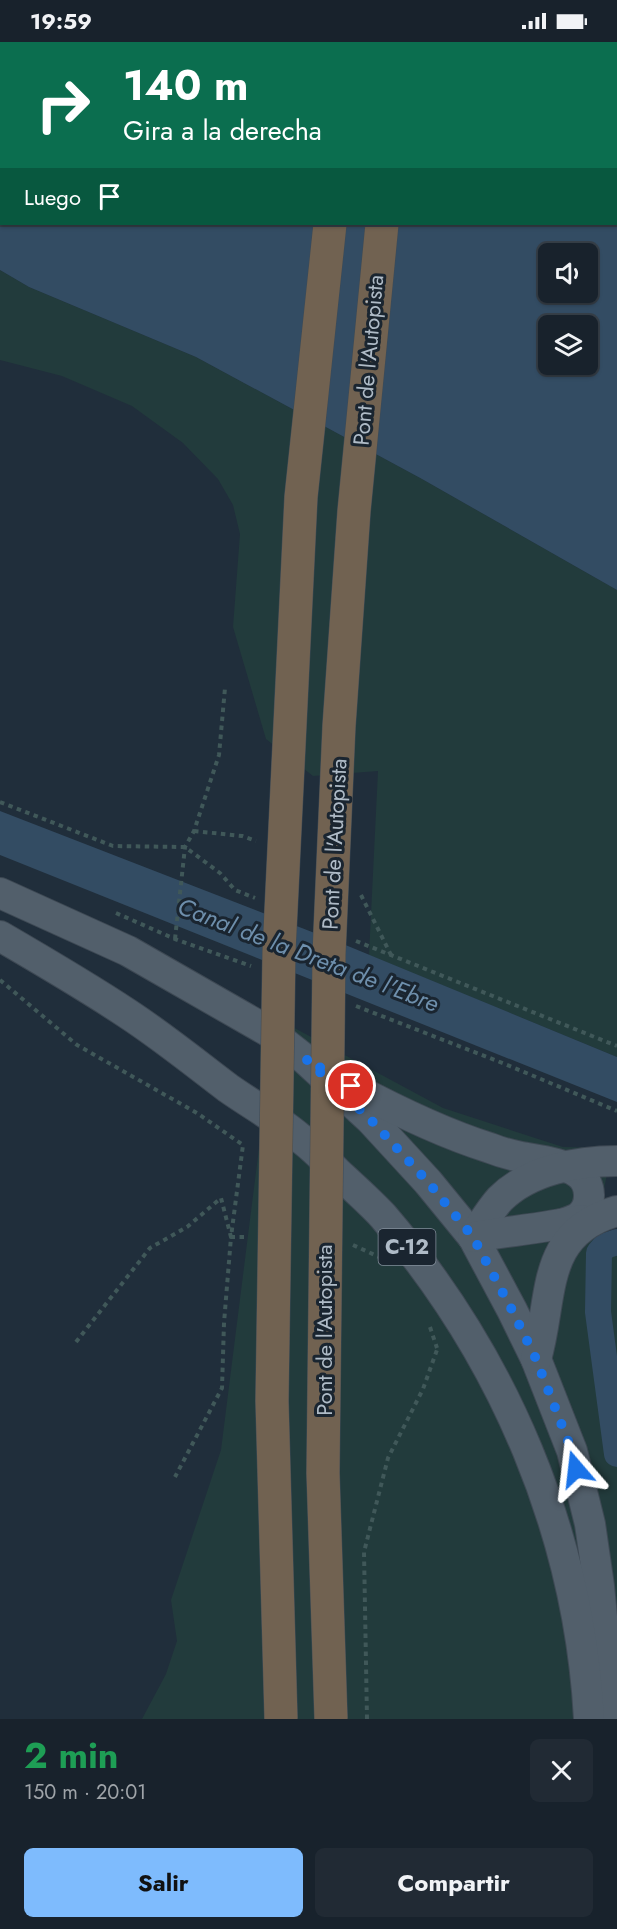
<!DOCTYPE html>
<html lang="es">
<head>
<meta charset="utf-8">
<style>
  :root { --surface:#18222c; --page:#212a34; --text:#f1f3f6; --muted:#9fa4a9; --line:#363f48; --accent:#7ebbfd }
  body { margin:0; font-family:Jost,sans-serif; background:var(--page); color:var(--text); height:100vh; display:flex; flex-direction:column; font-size:22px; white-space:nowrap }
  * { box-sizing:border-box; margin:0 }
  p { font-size:20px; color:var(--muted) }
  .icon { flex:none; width:33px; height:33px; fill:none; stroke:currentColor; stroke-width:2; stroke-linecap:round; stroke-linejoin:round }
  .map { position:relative; height:1677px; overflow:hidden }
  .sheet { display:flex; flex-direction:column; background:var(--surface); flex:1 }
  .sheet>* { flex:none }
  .hud { position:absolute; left:0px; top:0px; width:618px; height:183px; box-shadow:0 2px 4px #0004,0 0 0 2px var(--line); background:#0b6e4f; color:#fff; overflow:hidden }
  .tools { position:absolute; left:538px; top:201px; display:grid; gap:12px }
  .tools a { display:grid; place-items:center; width:60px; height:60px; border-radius:9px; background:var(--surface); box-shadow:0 2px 4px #0004,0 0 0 2px var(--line); font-size:30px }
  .pin { position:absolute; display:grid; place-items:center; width:51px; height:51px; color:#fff; margin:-26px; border:3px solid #fff; border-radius:50%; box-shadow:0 2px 6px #0007 }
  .me { position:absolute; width:66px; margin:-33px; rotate:343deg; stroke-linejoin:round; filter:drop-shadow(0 0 4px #0008) }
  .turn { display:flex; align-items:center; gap:21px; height:126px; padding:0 24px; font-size:27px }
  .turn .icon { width:78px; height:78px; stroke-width:2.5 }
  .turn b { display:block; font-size:42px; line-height:51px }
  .then { display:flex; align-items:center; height:57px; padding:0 24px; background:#0003; gap:12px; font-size:22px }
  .round { display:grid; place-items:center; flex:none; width:63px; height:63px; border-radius:9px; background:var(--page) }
  .headline { display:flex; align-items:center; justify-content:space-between; height:102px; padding:0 24px }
  h1 { font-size:36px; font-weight:700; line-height:45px; color:#1e9e55 }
  .primary-button { display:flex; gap:12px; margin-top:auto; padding:12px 24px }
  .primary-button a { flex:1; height:69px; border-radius:9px; background:var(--accent); color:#111; font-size:24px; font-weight:700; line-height:69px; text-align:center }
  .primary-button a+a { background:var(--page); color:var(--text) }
  .status { display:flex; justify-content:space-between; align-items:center; height:42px; padding:0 30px; background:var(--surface); direction:ltr }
  .status svg { height:16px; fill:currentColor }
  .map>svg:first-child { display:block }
</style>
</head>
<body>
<div class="status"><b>19:59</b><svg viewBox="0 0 49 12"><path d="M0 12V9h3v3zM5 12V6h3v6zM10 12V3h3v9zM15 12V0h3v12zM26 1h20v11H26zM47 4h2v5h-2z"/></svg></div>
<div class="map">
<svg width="617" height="1677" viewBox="0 0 617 1677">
  <rect width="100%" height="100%" fill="#202e3b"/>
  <!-- green -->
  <g fill="#223b3c">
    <path d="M0 228 29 245 196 315 422 437 617 548V1015L369 913 378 729 313 734 266 697 233 585 240 492 233 463 218 437 183 401 132 364 62 334 0 318Z"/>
    <path d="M261 968 443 1066 563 1105 612 1106 595 1194 617 1192V1677H142L166 1632 177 1599 171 1558 221 1408 259 1106Z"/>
  </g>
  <!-- water -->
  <g fill="#334c63" fill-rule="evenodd">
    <path d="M0 0H617V548L422 437 196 315 29 245 0 228ZM2 2H616V182H2ZM549 212H588V250H549ZM549 284H588V322H549Z"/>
    <path d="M0 769 343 902 617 1015V1060L0 813Z"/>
  </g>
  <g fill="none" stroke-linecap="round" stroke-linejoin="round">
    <!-- canal -->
    <path stroke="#334c63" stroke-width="26" d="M617 1200 605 1204 599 1211 598 1270 617 1412"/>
    <defs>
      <g id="primary">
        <path d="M0 851 128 909 273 992 306 1018 371 1078 428 1140 473 1195 512 1268 536 1317 572 1409 590 1482 599 1544 612 1677"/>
        <path d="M0 894C43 919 86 944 128 972 163 995 195 1021 228 1046 252 1063 278 1077 300 1096 314 1106 326 1119 338 1131 353 1145 369 1159 383 1174 504 1315 579 1491 589 1677"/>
        <path d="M352 1045C397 1069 442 1091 490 1106 500 1110 511 1113 521 1115 537 1118 565 1121 578 1131 592 1141 593 1164 579 1175 574 1178 568 1180 562 1182"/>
        <path d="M473 1195C482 1182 490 1168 500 1157 529 1128 577 1119 617 1119"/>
        <path d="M473 1195C509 1189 546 1186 582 1178"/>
        <path d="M536 1317C554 1255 539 1191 617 1169"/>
      </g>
      <g id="motorway">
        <path d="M349 2V0"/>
        <path d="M403 2V0"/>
      </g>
    </defs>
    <!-- primary casing -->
    <use href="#primary" stroke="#3e4954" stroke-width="32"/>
    <!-- motorway casing -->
    <use href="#motorway" stroke="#3f4b56" stroke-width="34"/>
    <!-- path -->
    <g stroke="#405859" stroke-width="4" stroke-dasharray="4.5 4.5" stroke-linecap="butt">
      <path d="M0 760 113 804 185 805 220 831 235 848 255 856"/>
      <path d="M194 789 242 794 256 799"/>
      <path d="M361 853 391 913"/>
      <path d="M116 871 175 897 251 924"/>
      <path d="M175 897 185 805 194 789 219 713 225 646"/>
      <path d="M356 899 617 1004"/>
      <path d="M0 938 77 1003 197 1071 243 1103 231 1195H247"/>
      <path d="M356 964 505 1022 617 1069"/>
      <path d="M353 1203 379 1215"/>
      <path d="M430 1285 437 1306"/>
      <path d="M76 1300 150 1206 187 1185 221 1156 231 1195 224 1281 222 1346 175 1435"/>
      <path d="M367 1677 364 1510 388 1416 423 1347 438 1305"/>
    </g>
    <!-- primary -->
    <use href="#primary" stroke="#525f6b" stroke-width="30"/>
    <!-- motorway -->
    <use href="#motorway" stroke="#716251" stroke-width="33"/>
    <defs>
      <g id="motorway-bridge">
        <path d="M281 1677 272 1359 279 910 301 455 330 182"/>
        <path d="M331 1677 323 1431 329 912 339 684 354 469 382 182"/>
      </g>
    </defs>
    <!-- motorway-bridge casing -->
    <use href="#motorway-bridge" stroke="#3f4b56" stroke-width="34" stroke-linecap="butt"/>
    <!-- motorway-bridge -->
    <use href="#motorway-bridge" stroke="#716251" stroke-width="33"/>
  </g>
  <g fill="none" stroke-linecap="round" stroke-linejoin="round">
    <!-- route -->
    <path stroke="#1a73e8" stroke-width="10" stroke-dasharray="0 18" d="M351 1044 306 1017 371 1078 428 1140 473 1195 512 1268 536 1317 572 1409 576 1427"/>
  </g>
  <g text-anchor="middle" stroke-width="6" stroke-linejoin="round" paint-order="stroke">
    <!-- shield labels -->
    <rect fill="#1a2530" stroke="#828e9a" stroke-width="1.5" x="378.5" y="1187" width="57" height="36" rx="4.5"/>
    <g font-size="21" font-weight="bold" fill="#afbbc7">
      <text x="407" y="1212">C-12</text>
    </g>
    <!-- street labels -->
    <g font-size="22" fill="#afbbc7" stroke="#1a2530">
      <text transform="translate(368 318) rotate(-85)" y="8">Pont de l'Autopista</text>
      <text transform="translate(334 802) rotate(-87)" y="8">Pont de l'Autopista</text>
      <text transform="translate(324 1288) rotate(-90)" y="8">Pont de l'Autopista</text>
    </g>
    <!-- water labels -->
    <g font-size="24" font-style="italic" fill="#6e8fac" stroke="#1a2530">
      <text transform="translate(308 913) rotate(21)" y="8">Canal de la Dreta de l'Ebre</text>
    </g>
  </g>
</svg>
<div class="tools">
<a><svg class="icon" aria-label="sound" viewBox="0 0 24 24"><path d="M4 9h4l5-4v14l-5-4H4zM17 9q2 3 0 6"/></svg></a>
<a><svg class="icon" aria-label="layers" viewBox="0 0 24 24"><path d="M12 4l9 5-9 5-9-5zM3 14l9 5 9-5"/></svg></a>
</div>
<div class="pin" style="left:351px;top:1044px;background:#d93025"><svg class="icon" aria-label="arrive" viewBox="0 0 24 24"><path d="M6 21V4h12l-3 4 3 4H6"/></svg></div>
<svg class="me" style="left:576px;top:1427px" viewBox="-20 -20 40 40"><path d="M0-17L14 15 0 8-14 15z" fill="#1a73e8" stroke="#fff" stroke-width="4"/></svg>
<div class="hud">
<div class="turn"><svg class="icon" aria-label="right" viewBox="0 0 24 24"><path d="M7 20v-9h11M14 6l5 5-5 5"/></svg><div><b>140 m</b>Gira a la derecha</div></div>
<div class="then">Luego<svg class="icon" aria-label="arrive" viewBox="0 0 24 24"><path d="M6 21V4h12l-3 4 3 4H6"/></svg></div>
</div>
</div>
<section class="sheet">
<div class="headline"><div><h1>2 min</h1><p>150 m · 20:01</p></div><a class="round"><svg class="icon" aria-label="close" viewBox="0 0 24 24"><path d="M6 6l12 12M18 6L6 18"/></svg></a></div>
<div class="primary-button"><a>Salir</a><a>Compartir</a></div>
</section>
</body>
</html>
